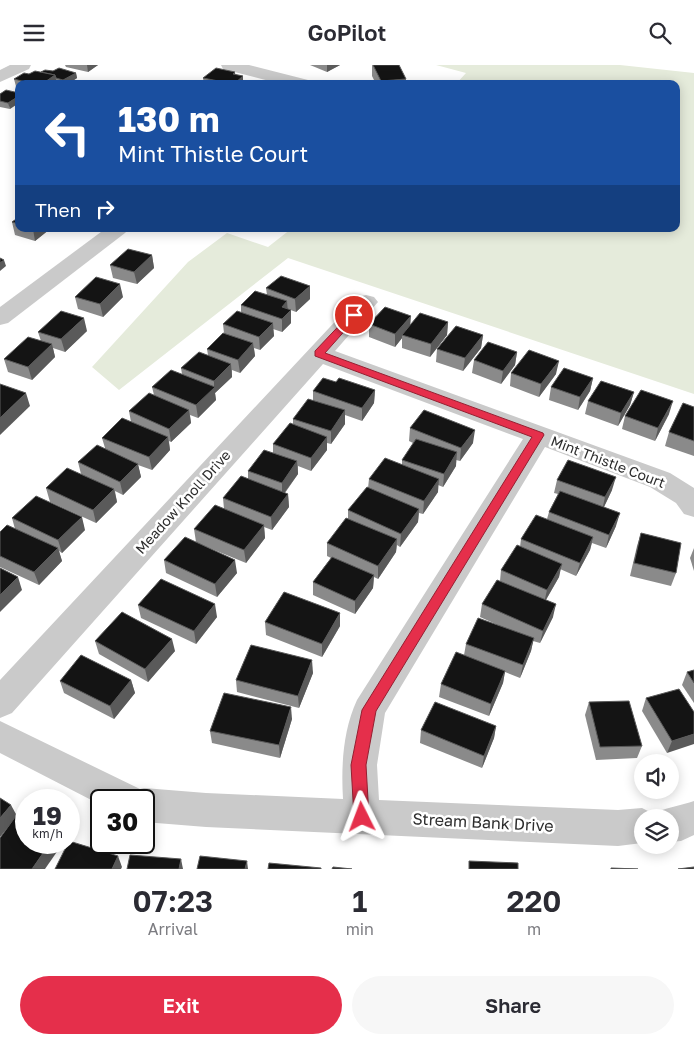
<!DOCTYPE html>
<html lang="en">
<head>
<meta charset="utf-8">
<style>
  :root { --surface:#fff; --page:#f7f7f7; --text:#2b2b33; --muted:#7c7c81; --accent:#e52f4b }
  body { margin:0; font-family:"Golos Text",sans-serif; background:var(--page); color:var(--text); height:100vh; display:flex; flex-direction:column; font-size:19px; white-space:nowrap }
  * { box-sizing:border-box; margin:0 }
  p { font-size:16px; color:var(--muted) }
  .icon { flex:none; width:28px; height:28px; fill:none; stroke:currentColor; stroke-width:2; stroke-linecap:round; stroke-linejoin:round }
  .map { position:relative; height:804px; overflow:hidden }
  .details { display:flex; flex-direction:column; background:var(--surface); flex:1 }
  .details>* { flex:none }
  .banner { position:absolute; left:15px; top:15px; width:665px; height:152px; border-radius:10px; box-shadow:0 2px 12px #0003; background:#1a4fa0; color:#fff; overflow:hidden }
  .tools { position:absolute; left:634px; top:689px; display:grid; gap:10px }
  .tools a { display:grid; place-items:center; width:45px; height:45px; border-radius:50%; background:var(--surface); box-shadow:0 2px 12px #0003; font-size:25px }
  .speed { position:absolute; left:15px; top:724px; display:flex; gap:10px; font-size:25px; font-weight:700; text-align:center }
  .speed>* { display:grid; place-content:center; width:65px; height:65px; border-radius:50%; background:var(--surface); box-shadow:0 2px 12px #0003; line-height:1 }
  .speed small { font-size:12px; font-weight:400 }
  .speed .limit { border:2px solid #111; border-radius:8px; background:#fff; color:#111 }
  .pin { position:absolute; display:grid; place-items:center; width:42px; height:42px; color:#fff; margin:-21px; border:2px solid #fff; border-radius:50%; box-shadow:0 1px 5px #0007 }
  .me { position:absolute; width:55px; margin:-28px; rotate:357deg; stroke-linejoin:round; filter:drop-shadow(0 0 4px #0008) }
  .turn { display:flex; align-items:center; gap:18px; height:105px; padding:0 20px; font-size:22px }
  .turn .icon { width:65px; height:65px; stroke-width:2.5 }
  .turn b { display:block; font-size:35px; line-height:42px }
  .then { display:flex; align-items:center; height:48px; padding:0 20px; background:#0003; gap:10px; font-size:19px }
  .eta { display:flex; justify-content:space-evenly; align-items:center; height:85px; text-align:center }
  .eta b { font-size:30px; font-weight:600; line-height:35px }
  .action { display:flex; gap:10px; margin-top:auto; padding:10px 20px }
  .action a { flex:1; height:58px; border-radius:30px; background:var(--accent); color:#fff; font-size:20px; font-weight:600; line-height:58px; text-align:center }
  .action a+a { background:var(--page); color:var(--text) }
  header { display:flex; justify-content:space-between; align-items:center; height:65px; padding:0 20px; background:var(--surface); font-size:22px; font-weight:600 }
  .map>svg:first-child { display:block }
</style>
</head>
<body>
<header><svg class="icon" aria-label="menu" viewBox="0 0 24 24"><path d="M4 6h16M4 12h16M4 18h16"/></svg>GoPilot<svg class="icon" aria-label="search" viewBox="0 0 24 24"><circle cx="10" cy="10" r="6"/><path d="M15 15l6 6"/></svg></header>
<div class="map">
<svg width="694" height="804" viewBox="0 0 694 804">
  <rect width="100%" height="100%" fill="#fff"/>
  <!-- green -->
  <path fill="#e5ebdb" d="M436 0H620L694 8V329L288 193 119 325 92 302 188 197 227 168 268 182 291 164H676V19H456L466 8Z"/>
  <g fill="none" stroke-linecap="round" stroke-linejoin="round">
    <!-- minor -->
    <g fill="#cacaca" fill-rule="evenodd">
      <path d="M10 0H31L29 4 0 17V5Z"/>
      <path d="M221 0H249L308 15 310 19H281L223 4Z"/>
      <path d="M105 164H129L125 168 8 258 0 260V242Z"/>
      <path d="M366 230 374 232 378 237 335 286 670 408 694 423V452L684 449 676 438 650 422 545 382 385 648 377 700 379 735 618 745 642 743 656 750 657 747C669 742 682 740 694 736V770L681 776 670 777V752H642V778L618 781 206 762 144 757V735H101V740L0 688V656L140 724 144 723 206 728 343 734C341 701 343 665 357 635L523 374 323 299 12 648 0 653V615L358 232Z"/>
    </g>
  </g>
  <!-- wall -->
  <g fill="#8a8a8a">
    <path d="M65 0H98L88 7 66 2Z"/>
    <path d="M310 0H340L327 7Z"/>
    <path d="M372 0 406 14V19H376L372 11Z"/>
    <path d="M53 6 76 8 77 13 68 19H19V26L17 25 14 14 29 9Z"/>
    <path d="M235 7V10L243 11V19H204L203 13Z"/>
    <path d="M6 25 10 44 0 42V29Z"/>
    <path d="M19 152V164H50L35 176 15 170 12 157Z"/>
    <path d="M152 190 154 203 137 219 113 213 110 200Z"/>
    <path d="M266 223 310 234 296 247 288 244 291 245V258L282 267 273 264 274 271 260 285 254 283 255 291 240 308 232 305V312L215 328 216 335 198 353 190 350 191 358 171 377 169 376 170 385 152 405 138 400 141 412 123 430 115 426 117 437 96 458 50 437 46 423 81 409 78 397 105 383 102 373 131 357 129 346 154 330 152 322 182 309 181 303 208 290 207 284 224 268 223 259 241 247V240L267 230Z"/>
    <path d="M75 232H123L103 252 78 244Z"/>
    <path d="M448 257 447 270 430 292 402 283V273L395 282 369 272V259L410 261Z"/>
    <path d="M87 266 65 287 53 283 55 292 32 315 8 307 4 294 41 276 38 267Z"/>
    <path d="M483 270 481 283 463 306 436 297 437 284Z"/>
    <path d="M517 287 515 300 501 319 472 308 474 295Z"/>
    <path d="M511 308 556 309 539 332 510 321Z"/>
    <path d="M593 313 590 326 578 345 549 335 551 322Z"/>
    <path d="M336 317 375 325 374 338 362 356 345 350V359L331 379 327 378V385L311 406 298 401V409L285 428 288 429 289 442 272 465 264 462 265 473 246 498 202 480 237 508 217 532 166 508 164 495 196 477 194 464 224 444 223 433 248 414V406L273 388V379L293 360V354L313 335V326Z"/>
    <path d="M634 327 630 340 618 361 585 349 588 336Z"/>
    <path d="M694 342V391L665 381 669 367Z"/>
    <path d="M669 349 655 376 622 364 625 351Z"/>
    <path d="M410 363 473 378 460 396 456 395V401L443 422 438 420V427L423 449 419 448 418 457 400 482 397 480 396 487 378 514 374 512 373 523 355 549 313 530V517L331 493 327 491V478L348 454V445L368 423 369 414 402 400V395L413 378 409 376Z"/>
    <path d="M557 415 612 425 604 442 616 461 606 483 592 478 590 485 576 511 560 504 559 512 546 535 553 552 540 578 533 576 531 586 520 613 505 607 503 618 489 651 439 632 441 619 464 590 466 579 500 561 480 552 482 539 500 516 501 505 520 482 521 474 547 454 549 447 558 429 554 428Z"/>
    <path d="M12 453 85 465 62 488 59 486 62 496 39 520 0 502V467L15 464Z"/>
    <path d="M641 468 676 508 671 521 630 511 637 481Z"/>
    <path d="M694 483V506L690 493Z"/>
    <path d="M138 540 217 552 196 579 141 553Z"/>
    <path d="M265 557 340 561 322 592 266 570Z"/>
    <path d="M95 576 175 586 148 617 99 589Z"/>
    <path d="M694 605V638L682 620 687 607Z"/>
    <path d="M313 608 299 643 237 627 236 615Z"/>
    <path d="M131 615 135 628 114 654 64 628 60 616Z"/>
    <path d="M646 633 694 647 667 688 642 646Z"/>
    <path d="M589 637 642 681 637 693 596 695 585 650Z"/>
    <path d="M292 654 280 693 212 678 210 666Z"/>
    <path d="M496 661 494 673 482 703 420 678 421 665Z"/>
  </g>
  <!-- shaded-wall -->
  <g fill="#5a5a5a">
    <path d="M87 0H98L88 7Z"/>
    <path d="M327 0H340L327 7Z"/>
    <path d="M235 7 236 17 243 11V19H234L233 9Z"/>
    <path d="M76 8 77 13 68 19H64L63 15Z"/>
    <path d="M55 10 57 19H42Z"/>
    <path d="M19 31V38L10 44 8 38Z"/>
    <path d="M33 164H50L35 176Z"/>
    <path d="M152 190 154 203 137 219 134 207Z"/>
    <path d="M4 195 6 201 0 206V198Z"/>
    <path d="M120 219 123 232 103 252 100 239Z"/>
    <path d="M310 221V234L296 247 295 234Z"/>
    <path d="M287 236 288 248 291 245V258L282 267V242Z"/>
    <path d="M411 251 410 264 402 270V273L395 282V269Z"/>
    <path d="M84 253 87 266 65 287 61 274Z"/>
    <path d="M448 257 447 270 430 292 431 279Z"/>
    <path d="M273 258 274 271 260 285 259 272Z"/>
    <path d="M483 270 481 283 463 306 465 293Z"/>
    <path d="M253 278 255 291 240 308 238 295Z"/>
    <path d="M52 279 55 292 32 315 28 302Z"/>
    <path d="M517 287 515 300 501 319 503 306Z"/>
    <path d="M559 296 556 309 539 332 541 319Z"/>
    <path d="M231 299 232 312 215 328 216 335 198 353 196 340 214 322V316Z"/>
    <path d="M593 313 590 326 578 345 580 332Z"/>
    <path d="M375 325 374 338 362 356V343Z"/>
    <path d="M634 327 630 340 618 361 621 348Z"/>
    <path d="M26 328 30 341 0 370V353Z"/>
    <path d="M673 336 669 349 655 376 658 363Z"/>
    <path d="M189 345 191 358 171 377 169 364Z"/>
    <path d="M345 345V359L331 379V366Z"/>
    <path d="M475 365 473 378 460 396 461 383Z"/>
    <path d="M168 372 170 385 152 405 149 392Z"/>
    <path d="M327 372V385L311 406V393Z"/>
    <path d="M457 387 456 401 443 422 444 409Z"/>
    <path d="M297 396 298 409 282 431V418Z"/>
    <path d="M138 399 141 412 123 430 120 417Z"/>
    <path d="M616 412 612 425 602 446 605 432Z"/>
    <path d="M439 414 438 427 423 449 424 436Z"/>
    <path d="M114 424 117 437 96 458 93 445Z"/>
    <path d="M288 429 289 442 272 465 271 452Z"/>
    <path d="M419 444 418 457 400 482 401 469Z"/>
    <path d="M620 448 616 461 606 483 609 470Z"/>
    <path d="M82 452 85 465 62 488 58 475Z"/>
    <path d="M264 460 265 473 246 498 244 485Z"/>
    <path d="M593 472 590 485 576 511 580 498Z"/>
    <path d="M397 474 396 487 378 514V501Z"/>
    <path d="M58 483 62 496 39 520 34 507Z"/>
    <path d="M235 495 237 508 217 532 215 519Z"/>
    <path d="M562 499 559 512 544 538 547 525Z"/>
    <path d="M374 510 373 523 355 549V536Z"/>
    <path d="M18 512 22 525 0 547V530Z"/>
    <path d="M215 539 217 552 196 579 194 566Z"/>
    <path d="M556 539 553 552 540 578 543 566Z"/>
    <path d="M340 548V561L322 592V579Z"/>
    <path d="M534 573 531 586 520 613 523 600Z"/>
    <path d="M172 574 175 586 148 617 145 604Z"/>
    <path d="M312 595 313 608 299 643 298 631Z"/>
    <path d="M505 606 503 618 489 651 491 639Z"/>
    <path d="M131 615 135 628 114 654 110 641Z"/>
    <path d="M291 642 292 654 280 693 279 680Z"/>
    <path d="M496 661 494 673 482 703 484 691Z"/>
    <path d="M694 669V679L667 688 672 676Z"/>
    <path d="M11 740 17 751 0 772V753Z"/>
    <path d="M50 778H63L45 804H32Z"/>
    <path d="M118 791 122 802 121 804H112Z"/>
    <path d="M181 794 183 804H179Z"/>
    <path d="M247 796 248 804H245Z"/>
  </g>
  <!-- building -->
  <g fill="#141414" stroke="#5a5a5a">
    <path d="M373 0H399L406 14 381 16Z"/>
    <path d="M59 3 76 8 63 15 56 13 55 10 41 7 45 5 53 6Z"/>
    <path d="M216 3 235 7 233 9 243 11 234 19 203 13Z"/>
    <path d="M35 6 55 10 42 19H33L14 14 24 8 29 9Z"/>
    <path d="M6 25 19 28V31L8 38 0 36V29Z"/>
    <path d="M19 152V159L12 157Z"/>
    <path d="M128 184 152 190 134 207 110 200Z"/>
    <path d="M0 193 4 195 0 198Z"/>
    <path d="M281 211 310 221 295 234 266 223Z"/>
    <path d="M96 212 120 219 100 239 75 232Z"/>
    <path d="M255 226 287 236 282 242 291 245 282 254 241 240Z"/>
    <path d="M385 242 411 251 395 269 369 259Z"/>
    <path d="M61 246 84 253 61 274 38 267Z"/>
    <path d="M237 246 273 258 259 272 223 259Z"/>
    <path d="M420 248 448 257 431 279 402 270Z"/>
    <path d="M456 261 483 270 465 293 437 284Z"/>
    <path d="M223 268 253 278 238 295 207 284Z"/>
    <path d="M28 272 52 279 28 302 4 294Z"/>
    <path d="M488 277 517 287 503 306 474 295Z"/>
    <path d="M529 285 559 296 541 319 511 308Z"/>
    <path d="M199 287 231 299 214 316 181 303Z"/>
    <path d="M564 303 593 313 580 332 551 322Z"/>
    <path d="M171 305 215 322 196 340 152 322Z"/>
    <path d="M323 313 336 317 339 313 375 325 362 343 313 326Z"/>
    <path d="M601 316 634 327 621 348 588 336Z"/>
    <path d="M0 319 26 328 0 353Z"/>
    <path d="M641 325 673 336 658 363 625 351Z"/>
    <path d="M149 328 189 345 169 364 129 346Z"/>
    <path d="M308 334 345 345 331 366 293 354Z"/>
    <path d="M683 338 694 342V376L669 367Z"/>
    <path d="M424 345 475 365 461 383 410 363Z"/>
    <path d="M122 353 168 372 149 392 102 373Z"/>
    <path d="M290 358 327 372 311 393 273 379Z"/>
    <path d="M416 374 457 387 444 409 402 395Z"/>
    <path d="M97 380 138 399 120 417 78 397Z"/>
    <path d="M264 385 297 396 282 418 248 406Z"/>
    <path d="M385 393 439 414 424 436 369 414Z"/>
    <path d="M568 395 616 412 605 432 557 415Z"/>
    <path d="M67 403 114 424 93 445 46 423Z"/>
    <path d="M241 411 288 429 271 452 223 433Z"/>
    <path d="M367 422 419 444 401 469 348 445Z"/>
    <path d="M560 426 620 448 609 470 549 447Z"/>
    <path d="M36 431 82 452 58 475 12 453Z"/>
    <path d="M215 440 264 460 244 485 194 464Z"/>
    <path d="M536 450 593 472 580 498 521 474Z"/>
    <path d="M346 453 397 474 378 501 327 478Z"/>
    <path d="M7 460 58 483 34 507 0 491V467Z"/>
    <path d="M641 468 681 478 676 508 634 498Z"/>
    <path d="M185 472 235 495 215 519 164 495Z"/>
    <path d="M517 480 562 499 547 525 501 505Z"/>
    <path d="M332 492 374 510 355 536 313 517Z"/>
    <path d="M0 503 18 512 0 530Z"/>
    <path d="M161 514 215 539 194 566 138 540Z"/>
    <path d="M497 515 556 539 543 566 482 539Z"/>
    <path d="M284 527 340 548 322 579 265 557Z"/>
    <path d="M122 547 172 574 145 604 95 576Z"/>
    <path d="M478 553 534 573 523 600 466 579Z"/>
    <path d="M251 580 312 595 298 631 236 615Z"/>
    <path d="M456 587 505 606 491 639 441 619Z"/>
    <path d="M81 590 131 615 110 641 60 616Z"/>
    <path d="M694 605V618L687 607Z"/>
    <path d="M679 624 694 647V669L672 676 646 633Z"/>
    <path d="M224 628 291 642 279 680 210 666Z"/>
    <path d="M629 636 642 681 600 682 589 637Z"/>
    <path d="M435 637 496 661 484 691 421 665Z"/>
    <path d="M0 733 11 740 0 753Z"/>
    <path d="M21 744 26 747V778H50L32 804H0V773Z"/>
    <path d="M69 776 118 791 112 804H55Z"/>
    <path d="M130 790 181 794 179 804H127Z"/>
    <path d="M200 791 247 796 245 804H197Z"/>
    <path d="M469 796 518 798V804H469Z"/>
    <path d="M269 798 321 803V804H268Z"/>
    <path d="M333 802 352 804H332Z"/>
    <path d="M694 802V804H678Z"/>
    <path d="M611 803 638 804H611Z"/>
  </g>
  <!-- route -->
  <path fill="#e52f4b" stroke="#951f31" d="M354 247 359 250 357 252 325 288 543 368 544 370 376 646 366 700 369 752 367 757 362 759 356 757 354 752 351 700 362 645 532 372 315 291V286L351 248Z"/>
  <g text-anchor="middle" stroke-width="5" stroke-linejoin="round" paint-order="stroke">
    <!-- street labels -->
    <g font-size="14" fill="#2d2d2d" stroke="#fff">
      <text transform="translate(608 397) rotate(21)" y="5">Mint Thistle Court</text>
      <text transform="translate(183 437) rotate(-48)" y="5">Meadow Knoll Drive</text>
    </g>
    <!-- near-street labels -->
    <g font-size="16" fill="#2d2d2d" stroke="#fff">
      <text transform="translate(483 757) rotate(3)" y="6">Stream Bank Drive</text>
    </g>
  </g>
</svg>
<div class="tools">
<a><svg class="icon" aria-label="sound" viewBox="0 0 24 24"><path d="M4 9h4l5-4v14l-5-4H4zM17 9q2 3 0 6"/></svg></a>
<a><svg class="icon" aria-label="layers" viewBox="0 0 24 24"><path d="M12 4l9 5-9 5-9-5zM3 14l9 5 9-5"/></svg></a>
</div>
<div class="speed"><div>19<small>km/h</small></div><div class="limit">30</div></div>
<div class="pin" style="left:354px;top:250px;background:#d93025"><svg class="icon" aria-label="arrive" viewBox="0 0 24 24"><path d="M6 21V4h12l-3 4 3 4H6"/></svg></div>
<svg class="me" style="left:362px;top:752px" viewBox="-20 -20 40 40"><path d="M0-17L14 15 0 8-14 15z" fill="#e52f4b" stroke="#fff" stroke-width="4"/></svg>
<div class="banner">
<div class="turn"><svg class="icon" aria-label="left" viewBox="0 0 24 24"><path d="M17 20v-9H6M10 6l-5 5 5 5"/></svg><div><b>130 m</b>Mint Thistle Court</div></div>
<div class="then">Then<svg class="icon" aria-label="right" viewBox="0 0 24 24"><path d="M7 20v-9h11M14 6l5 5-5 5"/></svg></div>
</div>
</div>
<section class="details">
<div class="eta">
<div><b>07:23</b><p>Arrival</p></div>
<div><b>1</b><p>min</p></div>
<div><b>220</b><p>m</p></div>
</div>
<div class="action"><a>Exit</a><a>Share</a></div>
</section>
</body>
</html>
